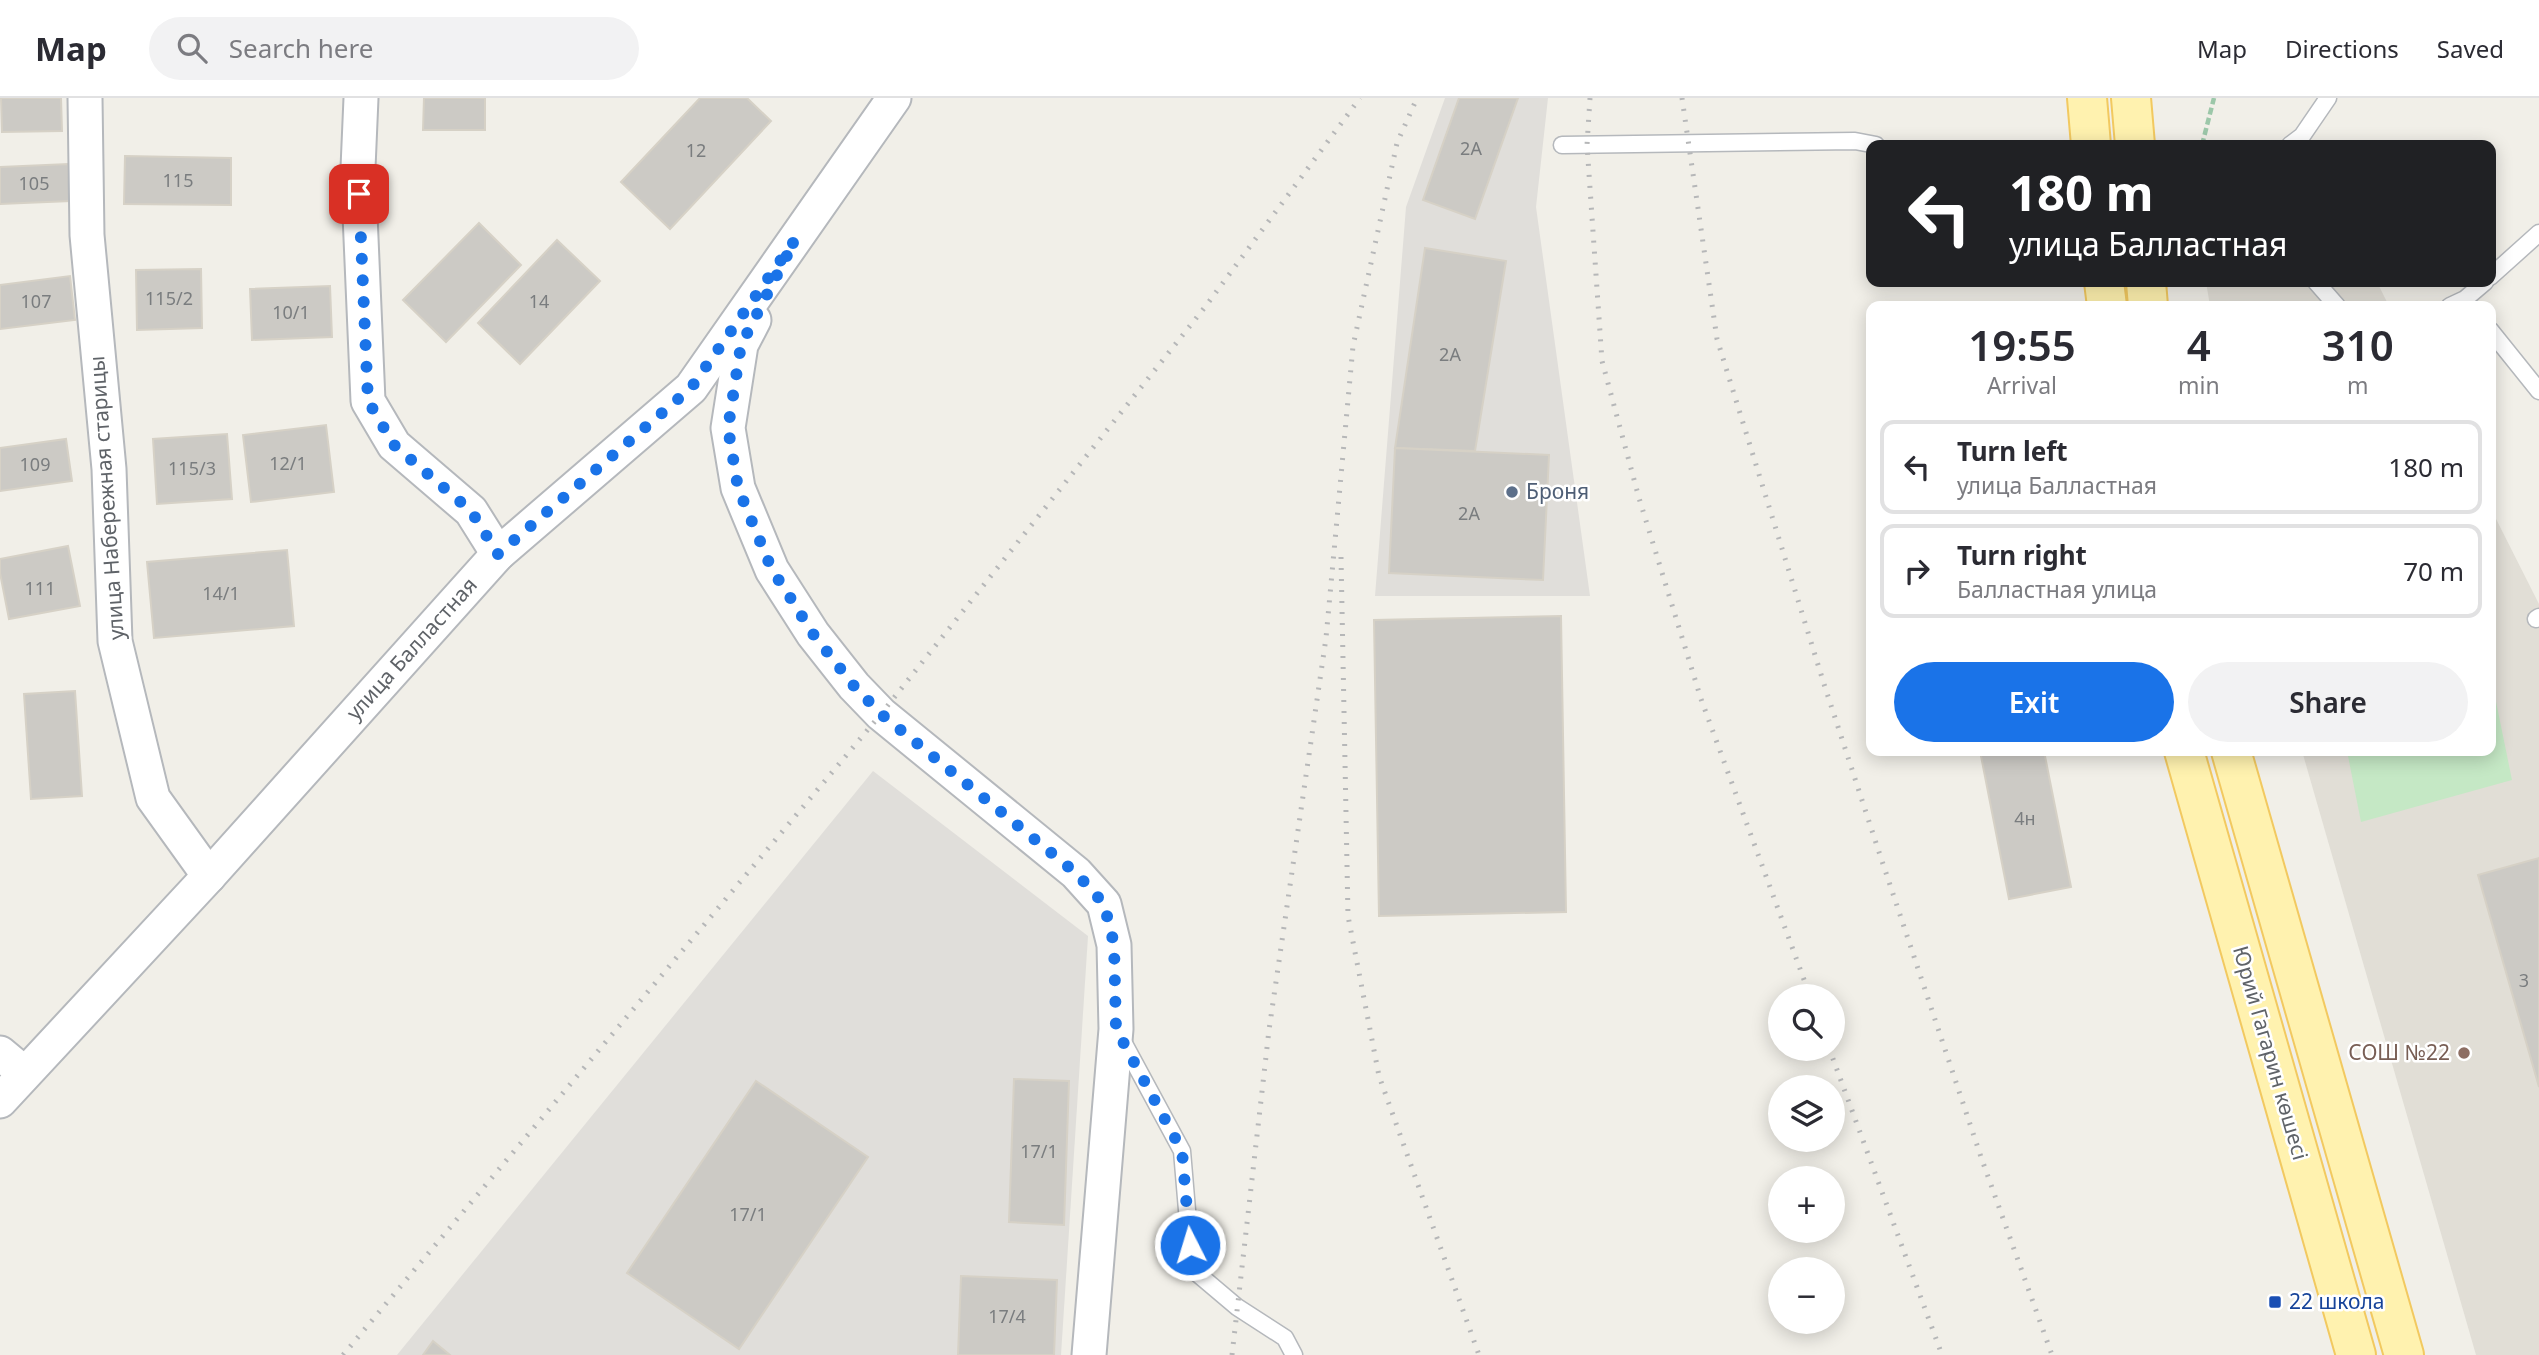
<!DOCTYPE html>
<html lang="en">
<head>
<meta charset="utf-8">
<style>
  :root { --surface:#fff; --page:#f2f2f3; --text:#2b2b33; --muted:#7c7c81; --line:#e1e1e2; --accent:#1a73e8 }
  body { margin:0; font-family:"Noto Sans",sans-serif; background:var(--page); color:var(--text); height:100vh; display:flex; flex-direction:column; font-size:26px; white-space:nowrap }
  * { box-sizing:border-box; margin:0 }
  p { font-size:23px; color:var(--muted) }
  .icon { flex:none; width:38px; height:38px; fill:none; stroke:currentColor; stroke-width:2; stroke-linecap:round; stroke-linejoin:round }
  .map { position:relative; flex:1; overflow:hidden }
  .sheet { position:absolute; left:1866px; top:203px; width:630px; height:455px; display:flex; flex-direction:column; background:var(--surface); border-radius:14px; box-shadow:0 4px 18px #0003 }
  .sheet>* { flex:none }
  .banner { position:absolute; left:1866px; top:42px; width:630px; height:147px; border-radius:14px; box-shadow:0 4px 18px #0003; background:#202124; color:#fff; overflow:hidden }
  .tools { position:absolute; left:1768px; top:886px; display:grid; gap:14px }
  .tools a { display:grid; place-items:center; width:77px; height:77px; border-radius:50%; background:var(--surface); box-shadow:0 4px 18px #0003; font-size:35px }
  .pin { position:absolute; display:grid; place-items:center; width:60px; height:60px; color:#fff; margin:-30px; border-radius:14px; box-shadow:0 4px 10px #0006 }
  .me { position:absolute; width:77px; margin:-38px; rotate:355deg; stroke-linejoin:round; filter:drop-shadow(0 0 5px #0008) }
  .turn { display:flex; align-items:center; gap:24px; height:147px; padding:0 28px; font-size:32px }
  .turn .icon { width:91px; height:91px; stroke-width:2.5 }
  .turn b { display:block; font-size:49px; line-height:60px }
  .eta { display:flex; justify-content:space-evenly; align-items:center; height:119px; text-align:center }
  .eta b { font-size:42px; font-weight:600; line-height:49px }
  .cta { display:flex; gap:14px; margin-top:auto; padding:14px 28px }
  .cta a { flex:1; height:80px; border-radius:42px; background:var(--accent); color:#fff; font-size:28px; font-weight:600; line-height:80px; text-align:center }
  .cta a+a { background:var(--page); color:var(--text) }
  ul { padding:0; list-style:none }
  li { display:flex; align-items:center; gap:21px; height:94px; margin:0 14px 10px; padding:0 14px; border:4px solid var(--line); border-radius:14px }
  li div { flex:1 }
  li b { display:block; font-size:26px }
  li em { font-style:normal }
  header { display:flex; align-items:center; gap:42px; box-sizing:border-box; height:98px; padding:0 35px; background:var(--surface); border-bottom:2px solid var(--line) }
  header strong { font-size:33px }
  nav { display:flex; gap:38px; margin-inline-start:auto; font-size:24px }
  .search { width:490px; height:63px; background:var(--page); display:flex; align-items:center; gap:18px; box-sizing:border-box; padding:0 24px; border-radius:38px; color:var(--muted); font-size:26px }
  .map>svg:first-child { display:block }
</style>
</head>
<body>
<header>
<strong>Map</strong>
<div class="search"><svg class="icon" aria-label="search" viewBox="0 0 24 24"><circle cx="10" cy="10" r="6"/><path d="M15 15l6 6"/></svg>Search here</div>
<nav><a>Map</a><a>Directions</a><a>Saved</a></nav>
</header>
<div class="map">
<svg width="2539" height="1257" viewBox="0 0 2539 1257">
  <rect width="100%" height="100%" fill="#f1efe8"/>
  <!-- industrial -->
  <g fill="#e0deda">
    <path d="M1445 0H1548L1536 109 1590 498H1375L1406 109Z"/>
    <path d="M873 673 1088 838 1061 1257H397Z"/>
  </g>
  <!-- education -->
  <g fill="#e1ded6">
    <path d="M2206 184H2377L2389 208H2210Z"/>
    <path d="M2490 409 2539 506V1257H2476L2302 653H2490Z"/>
  </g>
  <!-- green -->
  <path fill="#c5e8c5" d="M2490 574 2512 682 2361 724 2347 653H2490Z"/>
  <!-- building -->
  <g fill="#cccac5" stroke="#d6d1c6" stroke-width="2">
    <path d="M1 0H61L62 33 2 34Z"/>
    <path d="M424 0H485V32H423Z"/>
    <path d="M700 0H747L771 23 670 131 621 84Z"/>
    <path d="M1459 0H1518L1475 121 1423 102Z"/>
    <path d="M125 58 231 60V107L124 106Z"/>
    <path d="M68 66 70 103 0 106V69Z"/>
    <path d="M479 125 521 167 446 244 403 202Z"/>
    <path d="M557 142 600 183 520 266 478 225Z"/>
    <path d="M1425 150 1506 163 1475 353 1395 350Z"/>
    <path d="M201 171 202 230 137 232 136 172Z"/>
    <path d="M70 178 75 222 0 231V187Z"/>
    <path d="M330 188 332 239 252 242 250 191Z"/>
    <path d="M326 327 334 394 251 404 243 337Z"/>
    <path d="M227 336 232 401 157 406 153 341Z"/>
    <path d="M66 341 72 383 0 393V350Z"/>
    <path d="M1395 350 1549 357 1543 482 1389 475Z"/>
    <path d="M68 448 80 508 9 521 0 475V461Z"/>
    <path d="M287 452 294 528 154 540 147 464Z"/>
    <path d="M1561 518 1566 814 1379 818 1374 522Z"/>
    <path d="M75 593 82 698 31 701 24 596Z"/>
    <path d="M1980 653H2044L2071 789 2009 801Z"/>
    <path d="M2539 760V989L2478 777Z"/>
    <path d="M1014 981 1069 983 1064 1127 1009 1124Z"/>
    <path d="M756 983 868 1059 739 1251 627 1175Z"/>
    <path d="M961 1178 1057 1182 1054 1257H958Z"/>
    <path d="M433 1243 450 1257H423Z"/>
  </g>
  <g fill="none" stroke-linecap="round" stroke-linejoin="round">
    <defs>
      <g id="lane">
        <path d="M1562 47 1855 43 1876 47"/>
        <path d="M2290 47 2302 38 2328 0"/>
        <path d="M2490 179 2539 135"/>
        <path d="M2316 184 2337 208"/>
        <path d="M2450 208 2465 201 2485 184"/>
        <path d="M2490 232 2539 293"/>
        <path d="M2536 521 2539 519"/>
        <path d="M1121 940 1182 1053 1192 1171 1237 1209 1285 1240 1294 1257"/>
      </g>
      <g id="street">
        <path d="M85 0 87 137 109 371 115 543 153 700 209 778"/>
        <path d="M361 0 358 70 368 303 394 347 471 413 498 456"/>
        <path d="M754 222 741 247 728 330 738 390 772 472 813 536 854 588 881 616 1076 775 1104 806 1114 847 1116 931 1089 1257"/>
        <path d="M0 955 24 975"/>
        <path d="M0 1003 209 778 498 456 691 290 894 0"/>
      </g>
      <g id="primary">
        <path d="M2087 0 2091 47"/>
        <path d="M2131 0 2135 47"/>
        <path d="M2104 184 2107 208"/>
        <path d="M2146 184 2148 208"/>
        <path d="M2184 653 2356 1257"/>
        <path d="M2231 653 2404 1257"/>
      </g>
    </defs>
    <!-- lane casing -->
    <use href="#lane" stroke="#b5b8bc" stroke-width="19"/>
    <!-- street casing -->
    <use href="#street" stroke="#b5b8bc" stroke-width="37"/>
    <!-- primary casing -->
    <use href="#primary" stroke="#f2c960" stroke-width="42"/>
    <!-- path -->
    <path stroke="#9cc7a9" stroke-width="4.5" stroke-dasharray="7 3.5" stroke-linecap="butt" d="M2202 47 2214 0"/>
    <!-- lane -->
    <use href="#lane" stroke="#fff" stroke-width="16"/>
    <!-- street -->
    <use href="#street" stroke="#fff" stroke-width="33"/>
    <!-- primary -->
    <use href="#primary" stroke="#fff2af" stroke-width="38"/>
    <!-- rail -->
    <g stroke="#b6b7b8" stroke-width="5" stroke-dasharray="2 9" stroke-linecap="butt">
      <path d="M1590 0 1587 47 1602 263 1639 400 1701 601 1810 898"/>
      <path d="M1682 0 1717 241 1824 586 1877 748 1981 1059 2052 1257"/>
      <path d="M1341 459 1348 818 1379 978 1479 1257"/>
      <path d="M1829 950 1942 1257"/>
      <path d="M343 1257 881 616 1205 209 1360 0"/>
      <path d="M1232 1257 1269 932 1326 540 1353 248 1397 45 1417 0"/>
    </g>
  </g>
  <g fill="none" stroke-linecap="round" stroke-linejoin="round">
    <!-- route -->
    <path stroke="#1a73e8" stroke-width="12" stroke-dasharray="0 21.6" d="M359 96 368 303 394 347 471 413 498 456 691 290 795 142 741 247 728 330 738 390 772 472 786 493 813 536 854 588 881 616 1076 775 1104 806 1114 846 1116 931 1182 1053 1190 1147"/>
  </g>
  <!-- markers -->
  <circle fill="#5c6f8a" stroke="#fff" stroke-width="2.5" cx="1512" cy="394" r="7"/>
  <circle fill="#8d6e63" stroke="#fff" stroke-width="2.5" cx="2464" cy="955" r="7"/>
  <rect fill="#1a4fb4" stroke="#fff" stroke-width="2.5" x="2268" y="1197" width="14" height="14" rx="3.5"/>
  <g text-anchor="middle" stroke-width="5" stroke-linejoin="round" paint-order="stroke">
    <!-- number labels -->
    <g font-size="18" fill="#7a7d7f">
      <text x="1471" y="57">2А</text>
      <text x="696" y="59">12</text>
      <text x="178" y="89">115</text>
      <text x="34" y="92">105</text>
      <text x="169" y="207">115/2</text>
      <text x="36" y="210">107</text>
      <text x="539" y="210">14</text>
      <text x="291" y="221">10/1</text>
      <text x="1450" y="263">2А</text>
      <text x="288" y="372">12/1</text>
      <text x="35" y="373">109</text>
      <text x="192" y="377">115/3</text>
      <text x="1469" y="422">2А</text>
      <text x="40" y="497">111</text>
      <text x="221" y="502">14/1</text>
      <text x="2025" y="727">4н</text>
      <text x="2524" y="889">3</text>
      <text x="1039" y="1060">17/1</text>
      <text x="748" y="1123">17/1</text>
      <text x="1007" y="1225">17/4</text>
    </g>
    <!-- service labels -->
    <g font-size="21" fill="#4e5e75" stroke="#fff" text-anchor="start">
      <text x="1526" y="401">Броня</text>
    </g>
    <!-- street labels -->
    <g font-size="21" fill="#5f6368" stroke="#fff">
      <text transform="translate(107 400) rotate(-94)" y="7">улица Набережная старицы</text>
      <text transform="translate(412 551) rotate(-48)" y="7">улица Балластная</text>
      <text transform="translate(2270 955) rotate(74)" y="7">Юрий Гагарин көшесі</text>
    </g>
    <!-- education labels -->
    <g font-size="21" fill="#785e54" stroke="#fff" text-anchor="end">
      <text x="2450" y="962">СОШ №22</text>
    </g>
    <!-- transit labels -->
    <g font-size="21" fill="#164399" stroke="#fff" text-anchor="start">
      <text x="2289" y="1211">22 школа</text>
    </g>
  </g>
</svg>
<div class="tools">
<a><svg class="icon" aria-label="search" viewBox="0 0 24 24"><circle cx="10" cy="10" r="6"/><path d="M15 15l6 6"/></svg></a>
<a><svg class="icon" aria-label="layers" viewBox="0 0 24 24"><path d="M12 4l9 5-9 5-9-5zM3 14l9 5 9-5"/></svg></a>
<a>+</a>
<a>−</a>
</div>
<div class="pin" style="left:359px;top:96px;background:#d93025"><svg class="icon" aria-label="arrive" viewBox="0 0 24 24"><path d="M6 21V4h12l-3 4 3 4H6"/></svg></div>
<svg class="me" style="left:1190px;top:1147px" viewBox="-20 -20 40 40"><circle r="17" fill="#1a73e8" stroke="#fff" stroke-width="3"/><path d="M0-11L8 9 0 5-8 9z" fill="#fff"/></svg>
<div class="banner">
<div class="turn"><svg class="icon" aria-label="left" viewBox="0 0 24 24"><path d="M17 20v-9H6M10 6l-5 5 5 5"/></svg><div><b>180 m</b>улица Балластная</div></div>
</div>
<section class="sheet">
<div class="eta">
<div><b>19:55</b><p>Arrival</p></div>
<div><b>4</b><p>min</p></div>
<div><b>310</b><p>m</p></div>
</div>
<ul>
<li><svg class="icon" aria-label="left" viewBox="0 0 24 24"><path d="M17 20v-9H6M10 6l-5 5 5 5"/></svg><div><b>Turn left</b><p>улица Балластная</p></div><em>180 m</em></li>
<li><svg class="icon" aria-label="right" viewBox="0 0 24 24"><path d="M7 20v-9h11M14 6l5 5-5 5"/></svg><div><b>Turn right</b><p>Балластная улица</p></div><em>70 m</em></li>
</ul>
<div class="cta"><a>Exit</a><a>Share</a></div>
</section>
</div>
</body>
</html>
